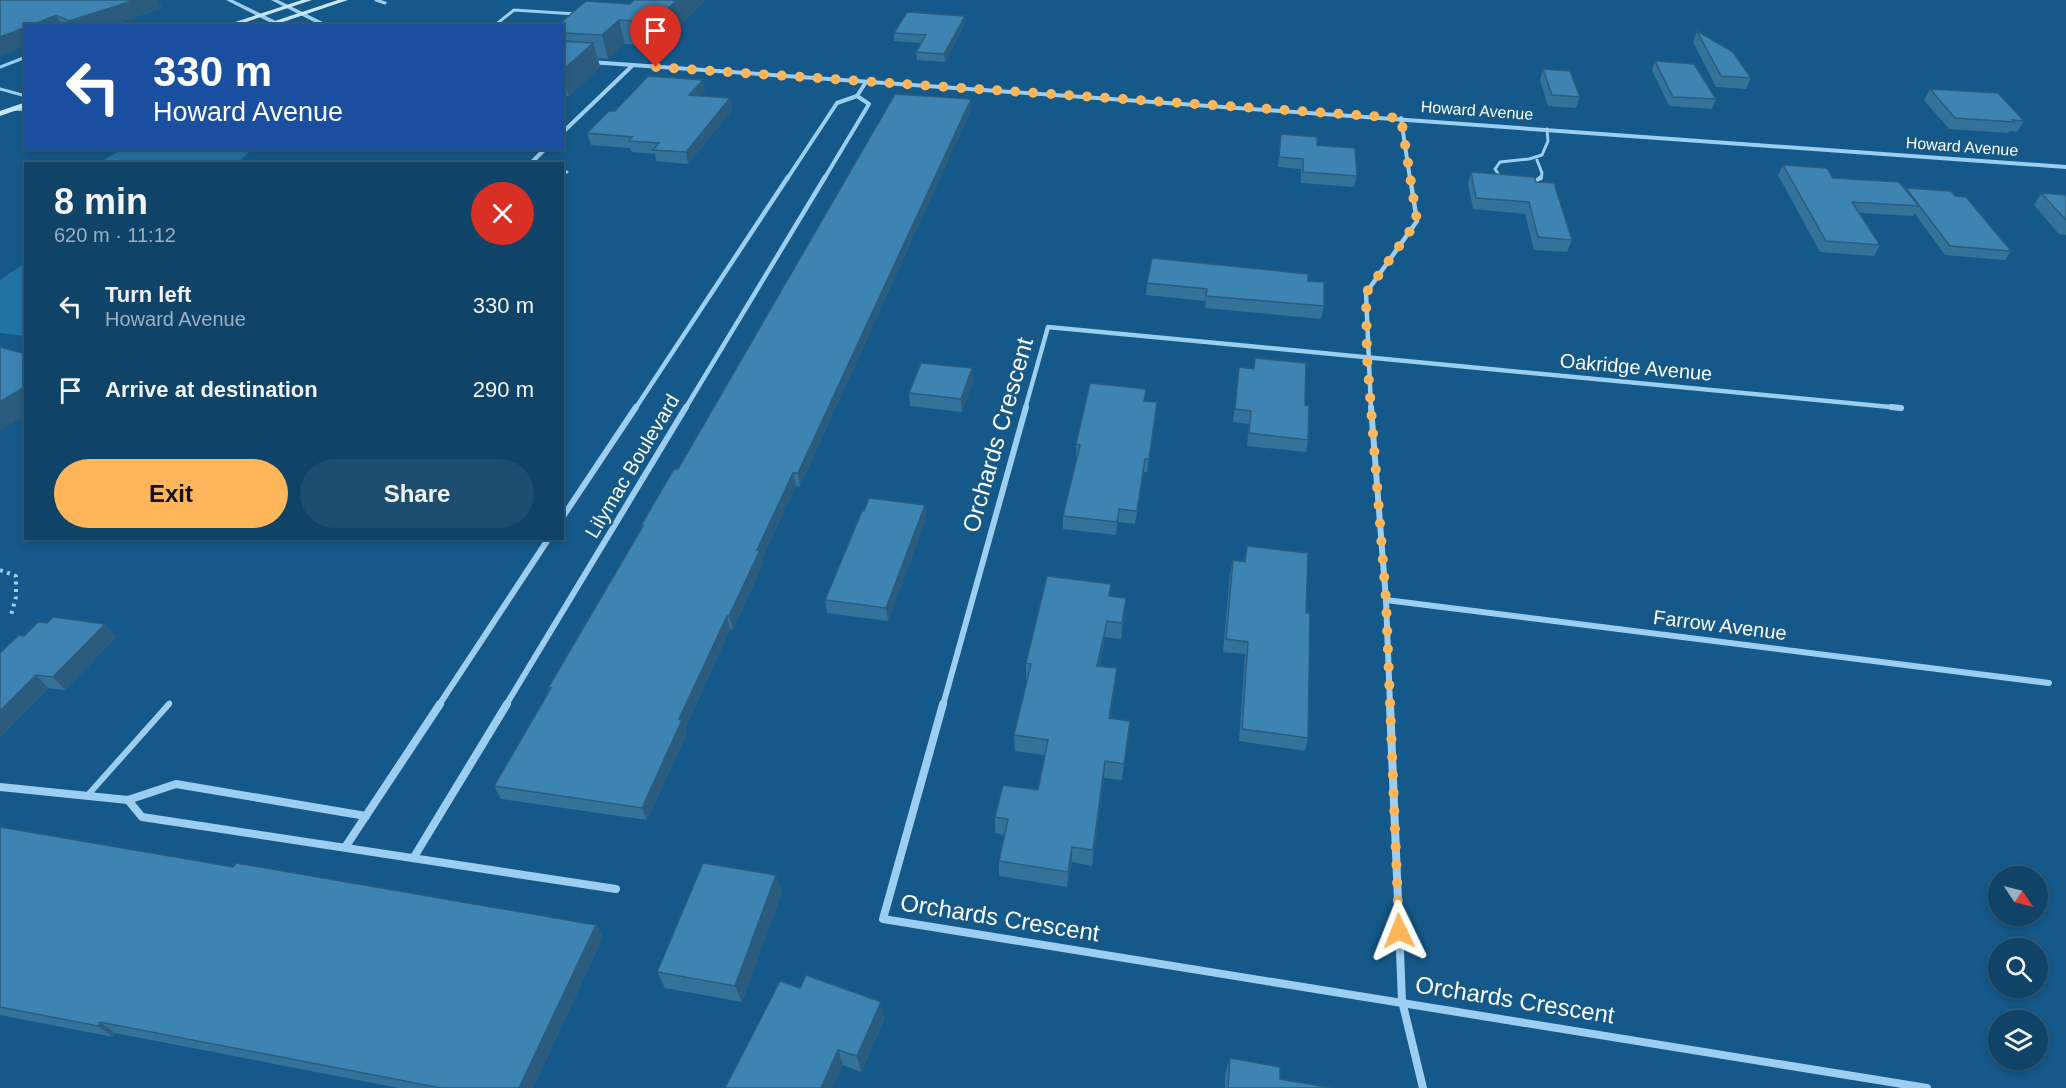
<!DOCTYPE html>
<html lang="en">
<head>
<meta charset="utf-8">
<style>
  :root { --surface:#0f4367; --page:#1d4e70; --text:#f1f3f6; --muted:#9bb0c0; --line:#2f5c7b; --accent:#ffb559 }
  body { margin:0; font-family:Helvetica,sans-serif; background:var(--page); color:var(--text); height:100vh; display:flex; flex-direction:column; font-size:22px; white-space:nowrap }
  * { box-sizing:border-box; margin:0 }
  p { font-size:20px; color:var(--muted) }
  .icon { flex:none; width:33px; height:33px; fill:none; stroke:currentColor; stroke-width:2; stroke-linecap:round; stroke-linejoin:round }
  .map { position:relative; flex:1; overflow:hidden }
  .drawer { position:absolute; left:24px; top:162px; width:540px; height:378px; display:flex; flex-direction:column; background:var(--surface); border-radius:0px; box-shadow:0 3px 9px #0003,0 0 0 2px var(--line) }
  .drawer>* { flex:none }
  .guide { position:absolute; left:24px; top:24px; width:540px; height:126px; border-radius:0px; box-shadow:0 3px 9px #0003,0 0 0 2px var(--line); background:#1a4fa0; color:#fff; overflow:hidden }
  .needle { width:39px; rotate:125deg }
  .buttons { position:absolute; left:1988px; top:866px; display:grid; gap:12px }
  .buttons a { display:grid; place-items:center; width:60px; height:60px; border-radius:50%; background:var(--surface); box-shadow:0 3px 9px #0003,0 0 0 2px var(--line); font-size:30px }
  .pin { position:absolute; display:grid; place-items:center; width:51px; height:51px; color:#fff; margin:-62px -26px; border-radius:50% 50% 50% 0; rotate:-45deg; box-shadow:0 0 6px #0007 }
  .pin .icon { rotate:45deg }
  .me { position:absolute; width:66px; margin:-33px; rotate:358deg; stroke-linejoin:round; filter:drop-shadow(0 0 4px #0008) }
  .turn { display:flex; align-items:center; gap:21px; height:126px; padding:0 30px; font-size:27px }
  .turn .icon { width:78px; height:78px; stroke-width:2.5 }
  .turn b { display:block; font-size:42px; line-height:51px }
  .round { display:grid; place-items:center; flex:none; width:63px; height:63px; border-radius:32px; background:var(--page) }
  .overview { display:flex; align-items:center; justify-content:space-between; height:102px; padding:0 30px }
  h1 { font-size:36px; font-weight:600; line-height:45px }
  .button { display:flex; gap:12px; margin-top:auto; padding:12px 30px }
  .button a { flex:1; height:69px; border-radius:36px; background:var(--accent); color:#111; font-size:24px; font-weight:600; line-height:69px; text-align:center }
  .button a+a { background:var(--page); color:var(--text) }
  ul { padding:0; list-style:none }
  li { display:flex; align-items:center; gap:18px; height:84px; padding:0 30px }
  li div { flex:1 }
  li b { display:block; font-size:22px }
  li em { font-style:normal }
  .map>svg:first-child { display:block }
</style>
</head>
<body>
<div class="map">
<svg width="2066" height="1088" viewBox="0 0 2066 1088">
  <rect width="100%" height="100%" fill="#145989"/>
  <!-- green -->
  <g fill="#2373a7">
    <path d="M124 148 253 149 240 160 266 163H99Z"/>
    <path d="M25 263V336L0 333V280Z"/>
  </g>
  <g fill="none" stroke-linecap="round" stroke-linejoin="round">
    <!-- path -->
    <path stroke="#9bcef0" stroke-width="4" stroke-dasharray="3 4.5" stroke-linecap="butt" d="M0 570 16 576V597L11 615"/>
    <!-- service-far3 -->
    <g stroke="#9bcef0" stroke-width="3">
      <path d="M376 0 385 3"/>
      <path d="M494 26 514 10 576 14"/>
      <path d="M0 67 26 57"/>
      <path d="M0 89 26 96"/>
      <path d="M14 109 26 110"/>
      <path d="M1537 160 1542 173 1541 179"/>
      <path d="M562 172H567"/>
      <path d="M1501 178 1495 169 1500 162 1529 159 1542 155 1548 141 1547 129"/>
    </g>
    <!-- service-far2 -->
    <path stroke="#9bcef0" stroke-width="4" d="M1532 184 1541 177"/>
    <!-- service-far1 -->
    <path stroke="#9bcef0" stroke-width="4.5" d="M168 705 170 703"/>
    <!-- service -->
    <path stroke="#9bcef0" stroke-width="6" d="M87 796 169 704"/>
    <!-- minor-far3 -->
    <g stroke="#9bcef0" stroke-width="4">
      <path d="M1401 118 1410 179"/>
      <path d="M562 133 633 65"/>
      <path d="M530 164 546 148"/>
      <path d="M787 179 837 103 857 96 866 82"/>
      <path d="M824 179 869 104 857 96"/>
    </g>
    <!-- minor-far2 -->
    <g stroke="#9bcef0" stroke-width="4.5">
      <path d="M635 409 788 177"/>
      <path d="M685 409 825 177"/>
      <path d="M1025 409 1048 327 1901 408"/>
      <path d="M1371 409 1366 293 1417 221 1410 177"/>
    </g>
    <!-- minor-far1 -->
    <g stroke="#9bcef0" stroke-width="6">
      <path d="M1371 407 1386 600 1390 705"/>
      <path d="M1891 407 1901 408"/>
      <path d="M562 518 636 407"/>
      <path d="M1386 600 2049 683"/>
      <path d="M439 705 549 538"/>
      <path d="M506 705 686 407"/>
      <path d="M943 705 1026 407"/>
    </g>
    <!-- minor -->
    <g stroke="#9bcef0" stroke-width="8">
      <path d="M943 704 883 919 1927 1088"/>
      <path d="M1390 704 1402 1001 1423 1088"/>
      <path d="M0 787 128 800 176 784 366 816"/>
      <path d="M128 800 142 817 616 889"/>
      <path d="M346 846 440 704"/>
      <path d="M414 857 507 704"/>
    </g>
    <!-- tertiary -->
    <g fill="#9bcef0" fill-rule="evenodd">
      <path d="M226 0H233L286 26H277Z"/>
      <path d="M271 0H278L331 26H322Z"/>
      <path d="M562 58 2066 165V169L562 62Z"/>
    </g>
    <!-- secondary -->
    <g fill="#c8e6fb" fill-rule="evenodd">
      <path d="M302 0H312L234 26H223Z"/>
      <path d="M338 0H348L271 26H260Z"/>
      <path d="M26 102V107L0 116V111Z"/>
    </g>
  </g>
  <!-- wall -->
  <g fill="#34729a">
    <path d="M0 0 162 8 108 26H26V45L0 56Z"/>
    <path d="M705 0 659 46 625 44 608 59 598 58 600 67 569 96H562V26L630 4Z"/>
    <path d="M965 23 945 62 917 60 916 52 922 43 894 41V33Z"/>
    <path d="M1697 31 1751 78 1746 89 1716 87 1693 42Z"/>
    <path d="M1655 61 1716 99 1712 109 1669 106 1652 70Z"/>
    <path d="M1543 69 1580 97 1576 108 1548 106 1540 80Z"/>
    <path d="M1930 89 2024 121 2017 132 2009 131 2008 133 1949 129 1924 100Z"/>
    <path d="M705 91 700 96 730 98 732 110 688 164 656 161 655 154 632 152 630 148 591 145 587 133 615 111Z"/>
    <path d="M971 110 800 486H796L762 559 763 563 733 630 730 629 685 729 687 733 647 820 501 799 494 786 549 691 548 688 642 529 641 526 678 469Z"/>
    <path d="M1281 134 1317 145 1357 176 1354 187 1301 183V169L1278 167Z"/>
    <path d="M1783 165 1833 178 1905 189 1906 188 1955 196 2011 251 2005 260 1945 255 1915 214 1913 216 1859 213 1880 245 1874 256 1820 252 1778 175Z"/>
    <path d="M1471 172 1536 182 1572 240 1567 252 1534 250 1525 214 1473 209 1468 184Z"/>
    <path d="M2041 193 2066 195V235L2059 234 2034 205Z"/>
    <path d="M1308 281 1324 306 1321 319 1205 308 1206 301 1146 295 1147 283Z"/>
    <path d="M1255 358 1305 405 1308 440 1306 452 1247 446 1249 424 1233 422 1239 367 1253 369Z"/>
    <path d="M973 381 962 412 910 406 909 393Z"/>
    <path d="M1145 401 1157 402 1147 472H1144L1135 524 1118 522 1116 535 1063 529V516L1077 457H1076V444Z"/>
    <path d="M925 505 926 518 888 621 827 613 825 600Z"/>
    <path d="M1247 546 1306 613 1308 738 1305 751 1239 741 1245 654 1223 652 1230 573 1233 560 1244 562Z"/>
    <path d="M1111 584 1110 596 1125 615 1121 639 1105 637 1100 666 1115 685 1110 718 1130 721 1122 780 1104 778 1092 866 1072 862 1067 887 999 876V861L1004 835 995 833V817L1038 790 1045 755 1015 751 1014 735 1027 680H1026V663Z"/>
    <path d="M47 623 105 624 116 637 65 690 48 688 0 737V653L24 636Z"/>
    <path d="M0 827 233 867 596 925 603 937 533 1088H399L115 1033 113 1037 0 1015Z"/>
    <path d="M782 892 742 1002 665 988 657 972Z"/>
    <path d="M885 1018 861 1072 843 1065 725 1088Z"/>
    <path d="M1230 1058 1280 1079 1332 1088H1225V1074Z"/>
  </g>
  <!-- shaded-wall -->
  <g fill="#2b5c7d">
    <path d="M135 0H158L162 8 108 26H71L69 21Z"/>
    <path d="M677 0H705L659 46 654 22Z"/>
    <path d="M56 15 62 26H30Z"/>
    <path d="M965 16V23L945 62 944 54Z"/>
    <path d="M619 20 625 44 608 59 602 35Z"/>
    <path d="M26 27V45L0 56V37Z"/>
    <path d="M593 43 600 67 569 96 562 75V71Z"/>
    <path d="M703 80 705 91 691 106 689 95Z"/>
    <path d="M730 98 732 110 688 164 686 152Z"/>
    <path d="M971 99V110L800 486 798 473Z"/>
    <path d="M972 368 973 381 962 412 961 399Z"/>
    <path d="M26 386V415L1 430 0 429V402Z"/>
    <path d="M1157 402 1156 415 1147 472 1149 459Z"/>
    <path d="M1145 459 1144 472 1135 524Z"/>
    <path d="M793 473 796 486 762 559 763 563 733 630 729 616 757 550Z"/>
    <path d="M925 505 926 518 888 621 886 608Z"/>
    <path d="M1119 509 1118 522 1116 535 1117 522Z"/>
    <path d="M1126 598 1125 615 1121 639 1122 623Z"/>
    <path d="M727 616 730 629 685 729 687 733 647 820 642 808 679 719Z"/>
    <path d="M1107 621 1105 637 1096 682 1097 666Z"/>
    <path d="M105 624 116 637 65 690 53 677Z"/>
    <path d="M1117 668 1115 685 1107 734 1109 718Z"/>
    <path d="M36 675 48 688 0 737V711Z"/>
    <path d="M1130 721 1129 737 1122 780 1124 764Z"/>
    <path d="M1105 761 1104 778 1092 866 1093 850Z"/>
    <path d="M1072 847V862L1067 887 1068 872Z"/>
    <path d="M776 875 782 892 742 1002 735 986Z"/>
    <path d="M596 925 603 937 533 1088H519Z"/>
    <path d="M881 1002 885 1018 861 1072 857 1056Z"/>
    <path d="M100 1022 115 1033 113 1037 98 1026Z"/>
    <path d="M838 1050 843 1065 833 1088H821Z"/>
  </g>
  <!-- building -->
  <g fill="#3d84b3" stroke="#2b5c7d" stroke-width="1.5">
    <path d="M0 0H135L69 21 56 15 30 26H26V27L0 37Z"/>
    <path d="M634 0H677L654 22 619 20 602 35 562 33V26H557L586 1 630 4Z"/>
    <path d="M907 12 965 16 944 54 916 52 926 35 894 33Z"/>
    <path d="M1697 31 1733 52 1751 78 1721 76Z"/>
    <path d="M562 41 593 43 562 71Z"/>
    <path d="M1655 61 1694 64 1716 99 1673 97Z"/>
    <path d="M1543 69 1570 71 1580 97 1552 95Z"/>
    <path d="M648 76 703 80 689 95 730 98 686 152 653 150 659 143 629 141 632 137 587 133 609 111H615Z"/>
    <path d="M1930 89 1998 93 2024 121 2013 120 2015 122 1955 118Z"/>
    <path d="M895 94 971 99 798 473H793L757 550H760L729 616H727L679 719 682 720 642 808 494 786 551 688H548L643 526H641L655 501 674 469H678Z"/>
    <path d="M1281 134 1317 137V145L1355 148 1357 176 1303 172V159L1279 157Z"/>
    <path d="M1783 165 1827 168 1833 178 1899 182 1919 206 1852 202 1880 245 1826 241Z"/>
    <path d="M1471 172 1534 177 1536 182 1554 183 1572 240 1538 237 1529 202 1476 198Z"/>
    <path d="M1906 188 1951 191 1955 196 1966 197 2011 251 1950 246Z"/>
    <path d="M2041 193 2066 195V220Z"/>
    <path d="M1152 258 1308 274V281L1324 282V306L1206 296 1207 289 1147 283Z"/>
    <path d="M0 347 26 354V386L0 402Z"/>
    <path d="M1255 358 1306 363 1305 405 1309 406 1308 440 1249 433 1251 411 1235 409 1239 367 1254 369Z"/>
    <path d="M921 363 972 368 961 399 909 393Z"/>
    <path d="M1090 383 1146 389 1144 401 1157 402 1149 459H1145L1137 511 1119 509 1117 522 1063 516 1080 445 1076 444Z"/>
    <path d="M869 498 925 505 886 608 825 600 862 511H864Z"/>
    <path d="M1247 546 1308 553 1306 613H1310L1308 738 1242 729 1248 642 1226 639 1233 560 1245 562Z"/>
    <path d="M1047 576 1111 584 1109 596 1126 598 1122 623 1107 621 1097 666 1117 668 1109 718 1130 721 1124 764 1105 761 1093 850 1072 847 1068 872 999 861 1008 819 995 817 1003 785 1038 790 1048 740 1014 735 1031 664 1026 663Z"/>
    <path d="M53 617 105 624 53 677 36 675 0 711V653L19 635 24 636 38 622 47 623Z"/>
    <path d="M0 827 233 867 236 863 596 925 519 1088H441L100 1022 98 1026 0 1007Z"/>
    <path d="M703 863 776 875 735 986 657 972Z"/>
    <path d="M806 975 881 1002 857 1056 838 1050 821 1088H725L780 981 800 988Z"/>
    <path d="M1230 1058 1280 1067V1079L1332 1088H1228Z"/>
  </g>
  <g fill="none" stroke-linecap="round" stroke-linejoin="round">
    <!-- route -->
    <path stroke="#ffb559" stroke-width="10" stroke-dasharray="0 18" d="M656 67 1401 118 1417 221 1366 293 1367 357 1386 600 1399 931"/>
  </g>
  <g text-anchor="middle" stroke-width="4.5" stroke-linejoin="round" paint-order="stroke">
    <!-- far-street labels -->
    <g font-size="16" fill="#fff" stroke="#145989">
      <text transform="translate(1477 110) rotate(4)" y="6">Howard Avenue</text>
      <text transform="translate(1962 146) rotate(4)" y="6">Howard Avenue</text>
    </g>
    <!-- street labels -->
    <g font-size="20" fill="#fff" stroke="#145989">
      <text transform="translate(1636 367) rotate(5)" y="7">Oakridge Avenue</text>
      <text transform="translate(632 466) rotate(-59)" y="7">Lilymac Boulevard</text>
      <text transform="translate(1720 625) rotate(7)" y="7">Farrow Avenue</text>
    </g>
    <!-- near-street labels -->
    <g font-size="24" fill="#fff" stroke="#145989">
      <text transform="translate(998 435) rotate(-74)" y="8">Orchards Crescent</text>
      <text transform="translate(1000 918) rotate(9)" y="8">Orchards Crescent</text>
      <text transform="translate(1515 1000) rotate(9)" y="8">Orchards Crescent</text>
    </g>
  </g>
</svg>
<div class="buttons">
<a><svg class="needle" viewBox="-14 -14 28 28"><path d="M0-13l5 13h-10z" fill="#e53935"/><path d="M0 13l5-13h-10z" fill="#9bb0c0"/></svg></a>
<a><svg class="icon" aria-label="search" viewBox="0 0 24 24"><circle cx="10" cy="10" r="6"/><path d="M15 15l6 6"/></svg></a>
<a><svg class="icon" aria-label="layers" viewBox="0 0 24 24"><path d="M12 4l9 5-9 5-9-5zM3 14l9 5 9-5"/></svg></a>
</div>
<div class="pin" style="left:656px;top:67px;background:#d93025"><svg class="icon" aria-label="arrive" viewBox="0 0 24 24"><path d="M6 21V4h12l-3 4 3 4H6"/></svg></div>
<svg class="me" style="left:1399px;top:931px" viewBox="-20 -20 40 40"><path d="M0-17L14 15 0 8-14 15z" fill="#ffb559" stroke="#fff" stroke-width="4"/></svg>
<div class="guide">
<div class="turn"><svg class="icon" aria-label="left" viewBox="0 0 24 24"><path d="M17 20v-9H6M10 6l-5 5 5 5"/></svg><div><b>330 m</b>Howard Avenue</div></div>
</div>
<section class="drawer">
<div class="overview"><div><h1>8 min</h1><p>620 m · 11:12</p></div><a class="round" style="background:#d93025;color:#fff"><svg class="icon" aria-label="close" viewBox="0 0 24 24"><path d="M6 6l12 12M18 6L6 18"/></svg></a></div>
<ul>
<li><svg class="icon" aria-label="left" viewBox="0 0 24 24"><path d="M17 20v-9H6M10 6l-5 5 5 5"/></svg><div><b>Turn left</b><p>Howard Avenue</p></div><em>330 m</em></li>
<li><svg class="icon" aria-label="arrive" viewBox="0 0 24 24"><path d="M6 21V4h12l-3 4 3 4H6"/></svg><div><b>Arrive at destination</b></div><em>290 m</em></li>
</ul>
<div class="button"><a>Exit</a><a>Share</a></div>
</section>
</div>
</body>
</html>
